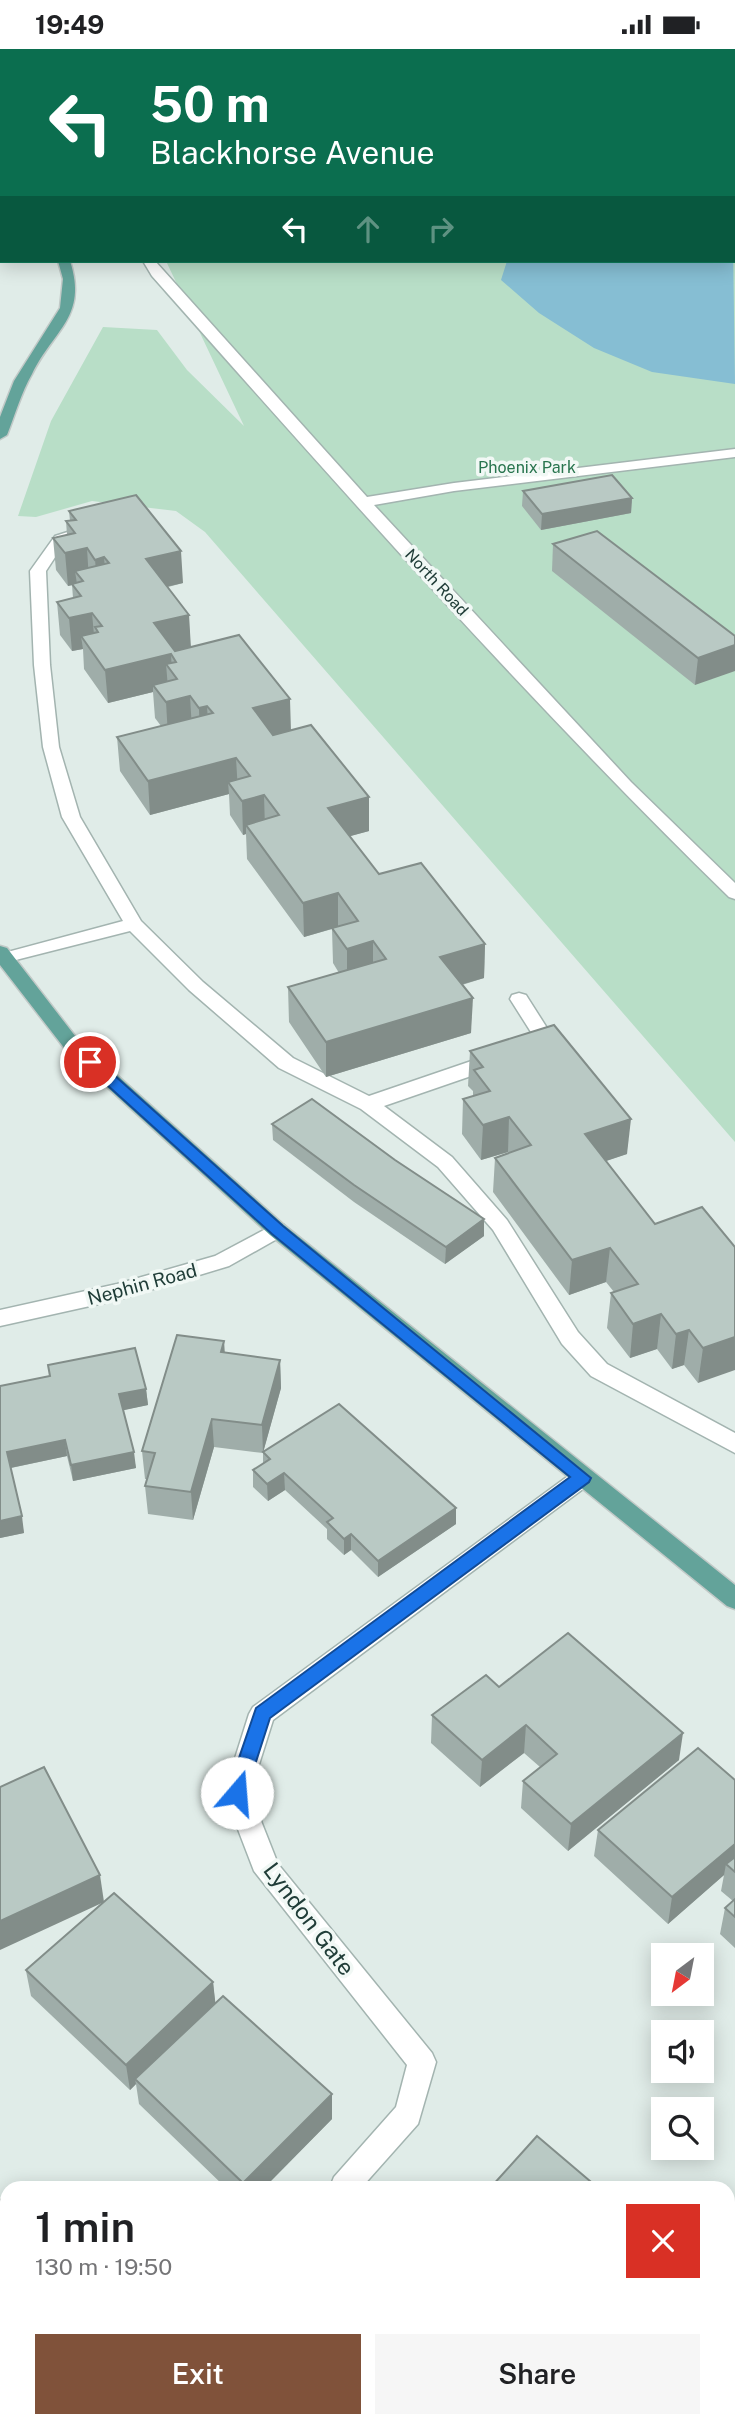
<!DOCTYPE html>
<html lang="en">
<head>
<meta charset="utf-8">
<style>
  :root { --surface:#fff; --page:#f6f6f6; --text:#202124; --muted:#757577; --accent:#80523a }
  body { margin:0; font-family:"Public Sans",sans-serif; background:var(--page); color:var(--text); height:100vh; display:flex; flex-direction:column; font-size:26px; white-space:nowrap }
  * { box-sizing:border-box; margin:0 }
  p { font-size:23px; color:var(--muted) }
  .icon { flex:none; width:38px; height:38px; fill:none; stroke:currentColor; stroke-width:2; stroke-linecap:round; stroke-linejoin:round }
  .map { position:relative; flex:1; overflow:hidden }
  .sheet { position:absolute; left:0px; top:2132px; width:735px; height:247px; display:flex; flex-direction:column; background:var(--surface); border-radius:21px 21px 0 0; box-shadow:0 4px 18px #0003 }
  .sheet>* { flex:none }
  .hud { position:absolute; left:0px; top:0px; width:735px; height:214px; box-shadow:0 4px 18px #0003; background:#0b6e4f; color:#fff; overflow:hidden }
  .needle { width:46px; rotate:212deg }
  .fabs { position:absolute; left:651px; top:1894px; display:grid; gap:14px }
  .fabs a { display:grid; place-items:center; width:63px; height:63px; border-radius:0px; background:var(--surface); box-shadow:0 4px 18px #0003; font-size:35px }
  .pin { position:absolute; display:grid; place-items:center; width:60px; height:60px; color:#fff; margin:-30px; border:4px solid #fff; border-radius:50%; box-shadow:0 2px 7px #0007 }
  .me { position:absolute; width:77px; margin:-38px; rotate:18deg; stroke-linejoin:round; filter:drop-shadow(0 0 5px #0008) }
  .turn { display:flex; align-items:center; gap:24px; height:147px; padding:0 35px; font-size:32px }
  .turn .icon { width:91px; height:91px; stroke-width:2.5 }
  .turn b { display:block; font-size:49px; line-height:60px }
  .lanes { display:flex; align-items:center; height:66px; padding:0 35px; background:#0003; justify-content:center; gap:35px; direction:ltr }
  .lanes .off { opacity:.35 }
  .round { display:grid; place-items:center; flex:none; width:74px; height:74px; border-radius:0px; background:var(--page) }
  .summary { display:flex; align-items:center; justify-content:space-between; height:119px; padding:0 35px }
  h1 { font-size:42px; font-weight:600; line-height:52px }
  .button { display:flex; gap:14px; margin-top:auto; padding:14px 35px }
  .button a { flex:1; height:80px; border-radius:0px; background:var(--accent); color:#fff; font-size:28px; font-weight:600; line-height:80px; text-align:center }
  .button a+a { background:var(--page); color:var(--text) }
  .status { display:flex; justify-content:space-between; align-items:center; height:49px; padding:0 35px; background:var(--surface); direction:ltr }
  .status svg { height:19px; fill:currentColor }
  .map>svg:first-child { display:block }
</style>
</head>
<body>
<div class="status"><b>19:49</b><svg viewBox="0 0 49 12"><path d="M0 12V9h3v3zM5 12V6h3v6zM10 12V3h3v9zM15 12V0h3v12zM26 1h20v11H26zM47 4h2v5h-2z"/></svg></div>
<div class="map">
<svg width="735" height="2377" viewBox="0 0 735 2377">
  <rect width="100%" height="100%" fill="#e0ece8"/>
  <!-- green -->
  <path fill="#b8dec7" d="M59 0H735V1093L205 483 176 462 92 452 36 468 18 467 51 372 103 278 157 281 187 321 244 377 166 212H733V2Z"/>
  <!-- water -->
  <path fill="#86bed3" d="M733 195 735 335 652 323 594 299 539 264 501 231 507 212H733Z"/>
  <g fill="none" stroke-linecap="round" stroke-linejoin="round">
    <defs>
      <g id="minor">
        <path d="M52 0H64V2H53Z"/>
        <path d="M143 212H155L367 448 454 434 735 400V408L454 442 374 456 631 733 735 834V850L729 848C527 651 339 438 152 227Z"/>
        <path d="M77 480 82 482 85 485 65 493 46 522 50 616 59 698 80 768 141 872 203 933 293 1009 369 1047 489 1006H503L506 1011 503 1016 384 1057 452 1108 507 1171 578 1283 607 1315 735 1384V1404L591 1327 562 1295 493 1181 438 1118 361 1060 279 1019 189 941 130 882 0 915V905L123 872 62 768 43 698 34 616 30 522 55 487Z"/>
        <path d="M519 944 526 946 554 990 557 994C551 1002 539 1005 530 1002L527 998 536 991 510 950 512 946Z"/>
        <path d="M277 1174 284 1176 287 1181 284 1186 229 1217 117 1251 0 1277V1261L117 1235 215 1207Z"/>
        <path d="M583 1419 591 1422 595 1428 591 1434 273 1671 250 1744 278 1815 432 2004 436 2013 418 2075 362 2138H330L334 2128 396 2058 407 2016 254 1822 224 1744 249 1665 253 1658 575 1422Z"/>
      </g>
      <g id="major">
        <path d="M0 82 2 83V93H0Z"/>
        <path d="M58 212H70C88 268 54 280 32 325 21 344 15 366 7 386L0 390V368L14 332 60 259 63 230Z"/>
        <path d="M0 897 7 899 79 992 284 1176 735 1536V1560L727 1557 270 1186 65 1000 0 916Z"/>
      </g>
    </defs>
    <!-- minor casing -->
    <use href="#minor" stroke="#a3b4b0" stroke-width="3"/>
    <!-- major casing -->
    <use href="#major" stroke="#c1c9c7" stroke-width="3"/>
    <!-- minor -->
    <use href="#minor" fill="#fff" fill-rule="evenodd"/>
    <!-- major -->
    <use href="#major" fill="#63a39a" fill-rule="evenodd"/>
  </g>
  <!-- wall -->
  <g fill="#9fada9">
    <path d="M523 442 632 449 631 464 541 481 522 457Z"/>
    <path d="M69 462 183 534 168 538 191 598 369 748V782L350 787 379 825 485 895 484 929 462 936 471 984 326 1028 289 973 288 938 339 924 333 914 332 880 304 888 247 810 246 785 243 786 230 766 229 745 150 766 120 722 117 688 161 677 155 669 153 643 108 654 84 620 83 600 72 602 60 586 57 553 73 549 72 536 68 537 56 521 53 489 67 486 66 472H70Z"/>
    <path d="M553 495 735 587 695 636 552 522Z"/>
    <path d="M470 1002 627 1105 606 1112 655 1175 735 1198 698 1334 684 1316 672 1320 657 1300 630 1309 607 1279 611 1244 614 1243 606 1233 569 1246 493 1143 495 1109 509 1104 508 1103 481 1111 462 1085 463 1050 473 1047V1042L468 1037Z"/>
    <path d="M272 1075 484 1170V1187L445 1215 354 1153 273 1091Z"/>
    <path d="M225 1304 280 1311 281 1339 263 1403 456 1459V1475L378 1528 351 1501 344 1506 327 1490V1480L285 1441 268 1452 253 1438V1421L263 1415V1404L214 1398 193 1471 148 1465 145 1437 147 1430H145L142 1402Z"/>
    <path d="M48 1316 146 1340 148 1356 123 1361 136 1419 73 1432 67 1407 11 1419 24 1484 0 1489V1337L50 1327Z"/>
    <path d="M499 1638 679 1711 568 1802 521 1759 523 1732 540 1718 524 1704 480 1738 431 1694 432 1666Z"/>
    <path d="M735 1731V1899L720 1885 725 1859 733 1852 721 1842 724 1826 668 1875 594 1807 598 1781Z"/>
    <path d="M104 1852 213 1933 215 1954 332 2070 265 2138H225L139 2055 136 2035 130 2041 31 1947 26 1922Z"/>
    <path d="M340 2371H475L470 2377H340Z"/>
  </g>
  <!-- shaded-wall -->
  <g fill="#828d89">
    <path d="M632 449 631 464 541 481 542 465Z"/>
    <path d="M87 499 89 532 75 522 77 535 68 537 65 504Z"/>
    <path d="M181 502 183 534 148 542 146 510Z"/>
    <path d="M104 508 107 541 98 543 95 511Z"/>
    <path d="M92 564 95 597 81 587 83 600 72 602 69 569Z"/>
    <path d="M189 566 191 599 157 607 154 574Z"/>
    <path d="M735 596V622L695 636 698 609Z"/>
    <path d="M171 605 172 623 166 615 168 639 153 636V643L108 654 105 621Z"/>
    <path d="M190 647 192 681 168 687 166 653Z"/>
    <path d="M290 650 291 683 254 693 253 659Z"/>
    <path d="M207 657 209 690 200 692 199 659Z"/>
    <path d="M236 709 238 743 228 733 229 745 150 766 148 732Z"/>
    <path d="M264 746 265 780 246 776V785L243 786 242 752Z"/>
    <path d="M369 748V782L329 793 328 759Z"/>
    <path d="M338 844V878L304 888 303 854Z"/>
    <path d="M373 892V927L347 934V900Z"/>
    <path d="M485 895 484 929 439 942 440 908Z"/>
    <path d="M473 949 471 984 326 1028V993Z"/>
    <path d="M509 1068 508 1103 481 1111 483 1076Z"/>
    <path d="M631 1070 627 1105 582 1120 585 1085Z"/>
    <path d="M484 1170V1187L445 1215 446 1198Z"/>
    <path d="M610 1199 606 1233 569 1246 572 1211Z"/>
    <path d="M661 1265 657 1300 630 1309 633 1275Z"/>
    <path d="M689 1281 684 1316 672 1320 676 1285Z"/>
    <path d="M735 1288V1321L698 1334 703 1299Z"/>
    <path d="M224 1292 226 1320 221 1303Z"/>
    <path d="M280 1311 281 1339 263 1404 262 1376Z"/>
    <path d="M146 1340 148 1356 120 1362 119 1345Z"/>
    <path d="M212 1370 214 1398 193 1471 191 1443Z"/>
    <path d="M65 1391 67 1407 10 1419 7 1403Z"/>
    <path d="M134 1403 136 1419 73 1432 71 1416Z"/>
    <path d="M284 1424 285 1441 268 1452 267 1435Z"/>
    <path d="M456 1459V1475L378 1528V1512Z"/>
    <path d="M22 1467 24 1484 0 1489V1472Z"/>
    <path d="M351 1485V1501L344 1506V1490Z"/>
    <path d="M526 1676 524 1704 480 1738 482 1711Z"/>
    <path d="M683 1684 679 1711 568 1802 571 1775Z"/>
    <path d="M735 1795V1817L726 1815 724 1826 668 1875 672 1848Z"/>
    <path d="M100 1826 104 1853 0 1901V1872Z"/>
    <path d="M213 1933 216 1959 135 2030 136 2035 130 2041 126 2016Z"/>
    <path d="M332 2045V2070L265 2138H244L243 2134Z"/>
    <path d="M7 2328V2359L0 2362V2331Z"/>
    <path d="M458 2371H475L470 2377H453Z"/>
  </g>
  <!-- building -->
  <g fill="#b9c9c4" stroke="#828d89" stroke-width="2">
    <path d="M574 0H652L649 2H571Z"/>
    <path d="M612 426 632 449 542 465 523 442Z"/>
    <path d="M136 446 181 502 146 510 189 566 154 574 175 602 239 586 290 650 253 659 273 686 311 676 369 748 328 759 379 825 421 814 485 895 440 908 473 949 326 993 288 938 386 910 373 892 347 900 332 879 358 872 338 844 303 854 246 776 279 766 264 746 242 752 228 733 250 727 236 709 148 732 117 688 213 664 207 657 199 659 190 647 166 653 153 636 177 630 166 615 176 613 171 605 105 621 81 587 98 583 95 578 102 577 92 564 69 569 57 553 81 547 72 535 83 532 75 522 109 514 104 508 95 511 87 499 65 504 53 489 75 484 66 472 76 471 69 462Z"/>
    <path d="M597 482 735 587V596L698 609 553 495Z"/>
    <path d="M554 976 631 1070 585 1085 655 1175 702 1158 735 1198V1288L703 1299 689 1281 676 1285 661 1265 633 1275 611 1244 638 1235 610 1199 572 1211 495 1109 531 1096 509 1068 483 1076 463 1050 490 1042 474 1021 483 1018 470 1002Z"/>
    <path d="M312 1050 395 1111 484 1170 446 1198 354 1136 272 1075Z"/>
    <path d="M177 1286 224 1292 221 1303 280 1311 262 1376 212 1370 191 1443 145 1437 155 1404 142 1402Z"/>
    <path d="M135 1299 146 1340 119 1345 134 1403 71 1416 65 1391 7 1403 22 1467 0 1472V1337L50 1327 48 1316Z"/>
    <path d="M339 1355 456 1459 378 1512 351 1485 344 1490 327 1473 333 1469 284 1424 267 1435 253 1421 270 1410 263 1403Z"/>
    <path d="M568 1584 683 1684 571 1775 523 1732 557 1705 526 1676 482 1711 432 1666 486 1626 499 1638Z"/>
    <path d="M698 1699 735 1731V1795L672 1848 598 1781Z"/>
    <path d="M44 1718 100 1826 0 1872V1738Z"/>
    <path d="M735 1808V1823L726 1815Z"/>
    <path d="M114 1844 213 1933 126 2016 26 1921Z"/>
    <path d="M735 1850V1868L725 1859Z"/>
    <path d="M223 1947 332 2045 243 2134 135 2030Z"/>
    <path d="M537 2087 597 2138H491Z"/>
    <path d="M0 2150 7 2166V2328L0 2331Z"/>
    <path d="M354 2371H458L453 2377H360Z"/>
  </g>
  <!-- route -->
  <path fill="#1a73e8" stroke="#114b97" stroke-width="2" d="M90 1008 95 1009 283 1177 591 1429 589 1433 270 1669 246 1744 243 1750 237 1752 230 1750 227 1744 256 1659 570 1428 272 1185 85 1016 83 1013 85 1009Z"/>
  <g text-anchor="middle" stroke-width="7" stroke-linejoin="round" paint-order="stroke">
    <!-- far-park labels -->
    <g font-size="16" fill="#29754f" stroke="#f1f8f5">
      <text x="527" y="424">Phoenix Park</text>
    </g>
    <!-- far-street labels -->
    <g font-size="16" fill="#203d38" stroke="#f1f8f5">
      <text transform="translate(437 533) rotate(47)" y="6">North Road</text>
    </g>
    <!-- street labels -->
    <g font-size="19" fill="#203d38" stroke="#f1f8f5">
      <text transform="translate(142 1235) rotate(-15)" y="7">Nephin Road</text>
    </g>
    <!-- near-street labels -->
    <g font-size="23" fill="#203d38" stroke="#f1f8f5">
      <text transform="translate(309 1870) rotate(53)" y="8">Lyndon Gate</text>
    </g>
  </g>
</svg>
<div class="fabs">
<a><svg class="needle" viewBox="-14 -14 28 28"><path d="M0-13l5 13h-10z" fill="#e53935"/><path d="M0 13l5-13h-10z" fill="#757577"/></svg></a>
<a><svg class="icon" aria-label="sound" viewBox="0 0 24 24"><path d="M4 9h4l5-4v14l-5-4H4zM17 9q2 3 0 6"/></svg></a>
<a><svg class="icon" aria-label="search" viewBox="0 0 24 24"><circle cx="10" cy="10" r="6"/><path d="M15 15l6 6"/></svg></a>
</div>
<div class="pin" style="left:90px;top:1013px;background:#d93025"><svg class="icon" aria-label="arrive" viewBox="0 0 24 24"><path d="M6 21V4h12l-3 4 3 4H6"/></svg></div>
<svg class="me" style="left:237px;top:1744px" viewBox="-20 -20 40 40"><circle r="19" fill="#fff"/><path d="M0-13L10 11 0 6-10 11z" fill="#1a73e8"/></svg>
<div class="hud">
<div class="turn"><svg class="icon" aria-label="left" viewBox="0 0 24 24"><path d="M17 20v-9H6M10 6l-5 5 5 5"/></svg><div><b>50 m</b>Blackhorse Avenue</div></div>
<div class="lanes"><svg class="icon" aria-label="left" viewBox="0 0 24 24"><path d="M17 20v-9H6M10 6l-5 5 5 5"/></svg><svg class="icon off" aria-label="ahead" viewBox="0 0 24 24"><path d="M12 20V5M6 11l6-6 6 6"/></svg><svg class="icon off" aria-label="right" viewBox="0 0 24 24"><path d="M7 20v-9h11M14 6l5 5-5 5"/></svg></div>
</div>
<section class="sheet">
<div class="summary"><div><h1>1 min</h1><p>130 m · 19:50</p></div><a class="round" style="background:#d93025;color:#fff"><svg class="icon" aria-label="close" viewBox="0 0 24 24"><path d="M6 6l12 12M18 6L6 18"/></svg></a></div>
<div class="button"><a>Exit</a><a>Share</a></div>
</section>
</div>
</body>
</html>
